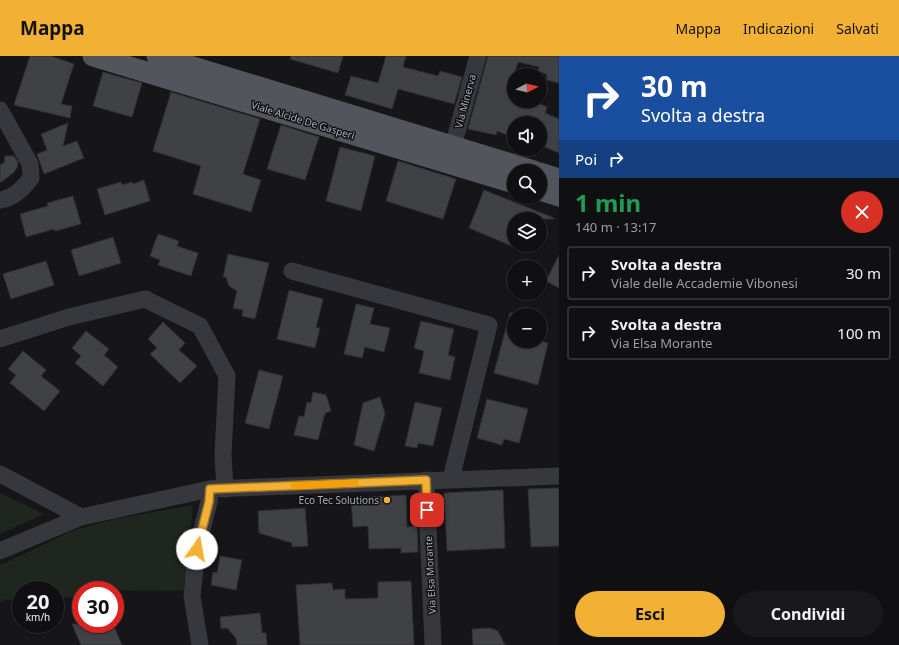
<!DOCTYPE html>
<html lang="it">
<head>
<meta charset="utf-8">
<style>
  :root { --surface:#101012; --page:#19191b; --text:#f1f3f6; --muted:#9c9d9f; --line:#303032; --accent:#f2b134 }
  body { margin:0; font-family:"Noto Sans",sans-serif; background:var(--page); color:var(--text); height:100vh; display:flex; flex-direction:column; font-size:15px; white-space:nowrap }
  * { box-sizing:border-box; margin:0 }
  p { font-size:13px; color:var(--muted) }
  .icon { flex:none; width:22px; height:22px; fill:none; stroke:currentColor; stroke-width:2; stroke-linecap:round; stroke-linejoin:round }
  .map { position:relative; flex:1; overflow:hidden }
  .details { display:flex; flex-direction:column; background:var(--surface); width:340px }
  .details>* { flex:none }
  .guide { background:#1a4fa0; color:#fff; overflow:hidden }
  .needle { width:26px; rotate:83deg }
  .fabs { position:absolute; left:507px; top:12px; display:grid; gap:8px }
  .fabs a { display:grid; place-items:center; width:40px; height:40px; border-radius:50%; background:var(--surface); box-shadow:0 1px 3px #0004,0 0 0 1px var(--line); font-size:20px }
  .speed { position:absolute; left:12px; top:525px; display:flex; gap:8px; font-size:20px; font-weight:700; text-align:center }
  .speed>* { display:grid; place-content:center; width:52px; height:52px; border-radius:50%; background:var(--surface); box-shadow:0 1px 3px #0004,0 0 0 1px var(--line); line-height:1 }
  .speed small { font-size:10px; font-weight:400 }
  .speed .limit { border:6px solid #d22; background:#fff; color:#111 }
  .pin { position:absolute; display:grid; place-items:center; width:34px; height:34px; color:#fff; margin:-17px; border-radius:8px; box-shadow:0 2px 6px #0006 }
  .me { position:absolute; width:44px; margin:-22px; rotate:13deg; stroke-linejoin:round; filter:drop-shadow(0 0 3px #0008) }
  .turn { display:flex; align-items:center; gap:14px; height:84px; padding:0 16px; font-size:18px }
  .turn .icon { width:52px; height:52px; stroke-width:2.5 }
  .turn b { display:block; font-size:28px; line-height:34px }
  .then { display:flex; align-items:center; height:38px; padding:0 16px; background:#0003; gap:8px; font-size:15px }
  .round { display:grid; place-items:center; flex:none; width:42px; height:42px; border-radius:21px; background:var(--page) }
  .summary { display:flex; align-items:center; justify-content:space-between; height:68px; padding:0 16px }
  h1 { font-size:24px; font-weight:700; line-height:30px; color:#1e9e55 }
  .cta { display:flex; gap:8px; margin-top:auto; padding:8px 16px }
  .cta a { flex:1; height:46px; border-radius:24px; background:var(--accent); color:#111; font-size:16px; font-weight:700; line-height:46px; text-align:center }
  .cta a+a { background:var(--page); color:var(--text) }
  ul { padding:0; list-style:none }
  li { display:flex; align-items:center; gap:12px; height:54px; margin:0 8px 6px; padding:0 8px; border:2px solid var(--line); border-radius:4px }
  li div { flex:1 }
  li b { display:block; font-size:15px }
  li em { font-style:normal }
  header { display:flex; align-items:center; gap:24px; box-sizing:border-box; height:56px; padding:0 20px; background:var(--accent); color:#111 }
  header strong { font-size:19px }
  nav { display:flex; gap:22px; margin-inline-start:auto; font-size:14px }
  main { display:flex; flex:1; min-height:0 }
  .map>svg:first-child { display:block }
</style>
</head>
<body>
<header>
<strong>Mappa</strong>
<nav><a>Mappa</a><a>Indicazioni</a><a>Salvati</a></nav>
</header>
<main>
<div class="map">
<svg width="559" height="589" viewBox="0 0 559 589">
  <rect width="100%" height="100%" fill="#161618"/>
  <!-- green -->
  <g fill="#1e261f">
    <path d="M0 437 44 458 0 478Z"/>
    <path d="M193 449 187 516 183 535 81 534V540L55 543V534H21V545L6 543 0 546V509L72 475 114 463Z"/>
  </g>
  <!-- building -->
  <g fill="#404145" stroke="#303034">
    <path d="M30 0H51L74 8 61 48 72 50 70 62 14 49Z"/>
    <path d="M291 0H343L338 17 290 3Z"/>
    <path d="M386 0H406L403 11 438 20 440 15 462 21 454 48 398 33 392 53 345 39 351 20 378 27Z"/>
    <path d="M488 0H559V27L547 24 546 18 538 15 539 11 518 6 514 19V45H533L547 51 545 57 559 63V97L540 89V67H514V82L497 75 496 79 468 73Z"/>
    <path d="M103 16 142 27 132 61 93 50Z"/>
    <path d="M171 36 260 63 243 118 261 124 251 156 193 138 201 110 153 95Z"/>
    <path d="M68 67 63 90 77 85 84 102 44 118 37 98 47 94 41 78Z"/>
    <path d="M281 69 319 81 305 124 267 113Z"/>
    <path d="M340 91 375 100 361 155 326 145Z"/>
    <path d="M5 100H14L18 106 17 112 13 117 0 127V109L4 107Z"/>
    <path d="M398 105 456 123 443 163 386 145Z"/>
    <path d="M144 124 150 145 105 159 97 133 121 126 122 129 132 126 133 128Z"/>
    <path d="M484 134 554 162V163H514V191L469 172Z"/>
    <path d="M73 140 81 168 55 175 54 173 26 181 20 158 48 150 47 147Z"/>
    <path d="M158 178 179 185 177 190 198 197 191 220 158 209 160 204 150 200Z"/>
    <path d="M113 181 121 207 79 220 71 194Z"/>
    <path d="M228 198 269 207 255 263 242 260 243 254 233 252 237 235 229 230 226 221H223Z"/>
    <path d="M559 199V232L546 225Z"/>
    <path d="M46 205 54 229 11 243 3 218Z"/>
    <path d="M289 234 323 243 316 272H320L315 292 277 283Z"/>
    <path d="M356 248 374 252 370 268 390 272 384 296 365 291 362 302 344 298Z"/>
    <path d="M510 257H514V285H539L548 287 538 329 494 317Z"/>
    <path d="M421 265 454 273 448 299 455 301 450 324 419 317 424 295 414 292Z"/>
    <path d="M163 266 185 287 179 294 197 310 180 327 150 298 157 292 148 283Z"/>
    <path d="M86 275 109 293 104 299 118 311 103 330 75 307 81 300 72 292Z"/>
    <path d="M23 295 46 314 41 320 60 335 44 355 10 327 16 319 8 313Z"/>
    <path d="M259 314 283 320 269 373 245 367Z"/>
    <path d="M313 336 326 339 331 355 325 357 318 384 294 379 299 360 304 361 307 346 311 347Z"/>
    <path d="M380 341 385 358 374 395 354 389 363 347Z"/>
    <path d="M487 343 528 353 519 387 504 383 502 389 477 382Z"/>
    <path d="M415 346 442 352 433 390 418 387 417 392 405 390Z"/>
    <path d="M559 432V490L531 491 528 433Z"/>
    <path d="M503 434 505 492 447 495 444 437Z"/>
    <path d="M406 439 407 471 417 470 418 496 401 497V492L369 493 368 470 353 471 351 442Z"/>
    <path d="M305 452 308 490 292 491V487L259 477 258 455Z"/>
    <path d="M220 500 242 504 236 534 211 529 213 516 217 517Z"/>
    <path d="M411 525 414 589H300L296 529 332 527 333 534 345 533V543L378 542V526Z"/>
    <path d="M260 557 262 577H266L267 589H237L236 582 227 572 221 573 220 561Z"/>
    <path d="M72 568H113L122 589H81Z"/>
    <path d="M490 572 498 575 505 589H473L472 573Z"/>
  </g>
  <g fill="none" stroke-linecap="round" stroke-linejoin="round">
    <!-- minor -->
    <g stroke="#37383d" stroke-width="17">
      <path d="M0 54 30 108 31 122C23 133 14 142 0 144"/>
      <path d="M453 90 478 0"/>
      <path d="M292 215 489 269 451 423"/>
      <path d="M0 283 69 261 145 243 200 270 227 320 223 399 225 433"/>
      <path d="M0 418 81 461"/>
      <path d="M426 424 433 589"/>
      <path d="M0 495 81 461 210 433 559 420"/>
      <path d="M200 589 192 540 197 493 209 446 210 433"/>
    </g>
    <!-- major -->
    <g stroke="#53555c" stroke-width="21">
      <path d="M93 0 514 127"/>
      <path d="M157 0 534 115"/>
      <path d="M540 117 559 123"/>
      <path d="M540 134 559 140"/>
    </g>
  </g>
  <g fill="none" stroke-linecap="round" stroke-linejoin="round">
    <defs>
      <path id="route" d="M197 493 209 446 210 433 426 424 427 454"/>
    </defs>
    <!-- route casing -->
    <use href="#route" stroke="#9d7322" stroke-width="10"/>
    <!-- route -->
    <use href="#route" stroke="#f2b134" stroke-width="7"/>
    <!-- slow -->
    <path stroke="#f59e0b" stroke-width="7" d="M294 430 355 427"/>
  </g>
  <!-- markers -->
  <circle fill="#f2b134" stroke="#111113" stroke-width="1.5" cx="387" cy="444" r="4"/>
  <g text-anchor="middle" stroke-width="3" stroke-linejoin="round" paint-order="stroke">
    <!-- street labels -->
    <g font-size="10" fill="#a8adb8" stroke="#111113">
      <text transform="translate(465 45) rotate(-75)" y="4">Via Minerva</text>
      <text transform="translate(303 64) rotate(17)" y="4">Viale Alcide De Gasperi</text>
      <text transform="translate(430 519) rotate(-93)" y="4">Via Elsa Morante</text>
    </g>
    <!-- poi labels -->
    <g font-size="10" fill="#a8adb8" stroke="#111113" text-anchor="end">
      <text x="379" y="448">Eco Tec Solutions</text>
    </g>
  </g>
</svg>
<div class="fabs">
<a><svg class="needle" viewBox="-14 -14 28 28"><path d="M0-13l5 13h-10z" fill="#e53935"/><path d="M0 13l5-13h-10z" fill="#9c9d9f"/></svg></a>
<a><svg class="icon" aria-label="sound" viewBox="0 0 24 24"><path d="M4 9h4l5-4v14l-5-4H4zM17 9q2 3 0 6"/></svg></a>
<a><svg class="icon" aria-label="search" viewBox="0 0 24 24"><circle cx="10" cy="10" r="6"/><path d="M15 15l6 6"/></svg></a>
<a><svg class="icon" aria-label="layers" viewBox="0 0 24 24"><path d="M12 4l9 5-9 5-9-5zM3 14l9 5 9-5"/></svg></a>
<a>+</a>
<a>−</a>
</div>
<div class="speed"><div>20<small>km/h</small></div><div class="limit">30</div></div>
<div class="pin" style="left:427px;top:454px;background:#d93025"><svg class="icon" aria-label="arrive" viewBox="0 0 24 24"><path d="M6 21V4h12l-3 4 3 4H6"/></svg></div>
<svg class="me" style="left:197px;top:493px" viewBox="-20 -20 40 40"><circle r="19" fill="#fff"/><path d="M0-13L10 11 0 6-10 11z" fill="#f2b134"/></svg>
</div>
<section class="details">
<div class="guide">
<div class="turn"><svg class="icon" aria-label="right" viewBox="0 0 24 24"><path d="M7 20v-9h11M14 6l5 5-5 5"/></svg><div><b>30 m</b>Svolta a destra</div></div>
<div class="then">Poi<svg class="icon" aria-label="right" viewBox="0 0 24 24"><path d="M7 20v-9h11M14 6l5 5-5 5"/></svg></div>
</div>
<div class="summary"><div><h1>1 min</h1><p>140 m · 13:17</p></div><a class="round" style="background:#d93025;color:#fff"><svg class="icon" aria-label="close" viewBox="0 0 24 24"><path d="M6 6l12 12M18 6L6 18"/></svg></a></div>
<ul>
<li><svg class="icon" aria-label="right" viewBox="0 0 24 24"><path d="M7 20v-9h11M14 6l5 5-5 5"/></svg><div><b>Svolta a destra</b><p>Viale delle Accademie Vibonesi</p></div><em>30 m</em></li>
<li><svg class="icon" aria-label="right" viewBox="0 0 24 24"><path d="M7 20v-9h11M14 6l5 5-5 5"/></svg><div><b>Svolta a destra</b><p>Via Elsa Morante</p></div><em>100 m</em></li>
</ul>
<div class="cta"><a>Esci</a><a>Condividi</a></div>
</section>
</main>
</body>
</html>
